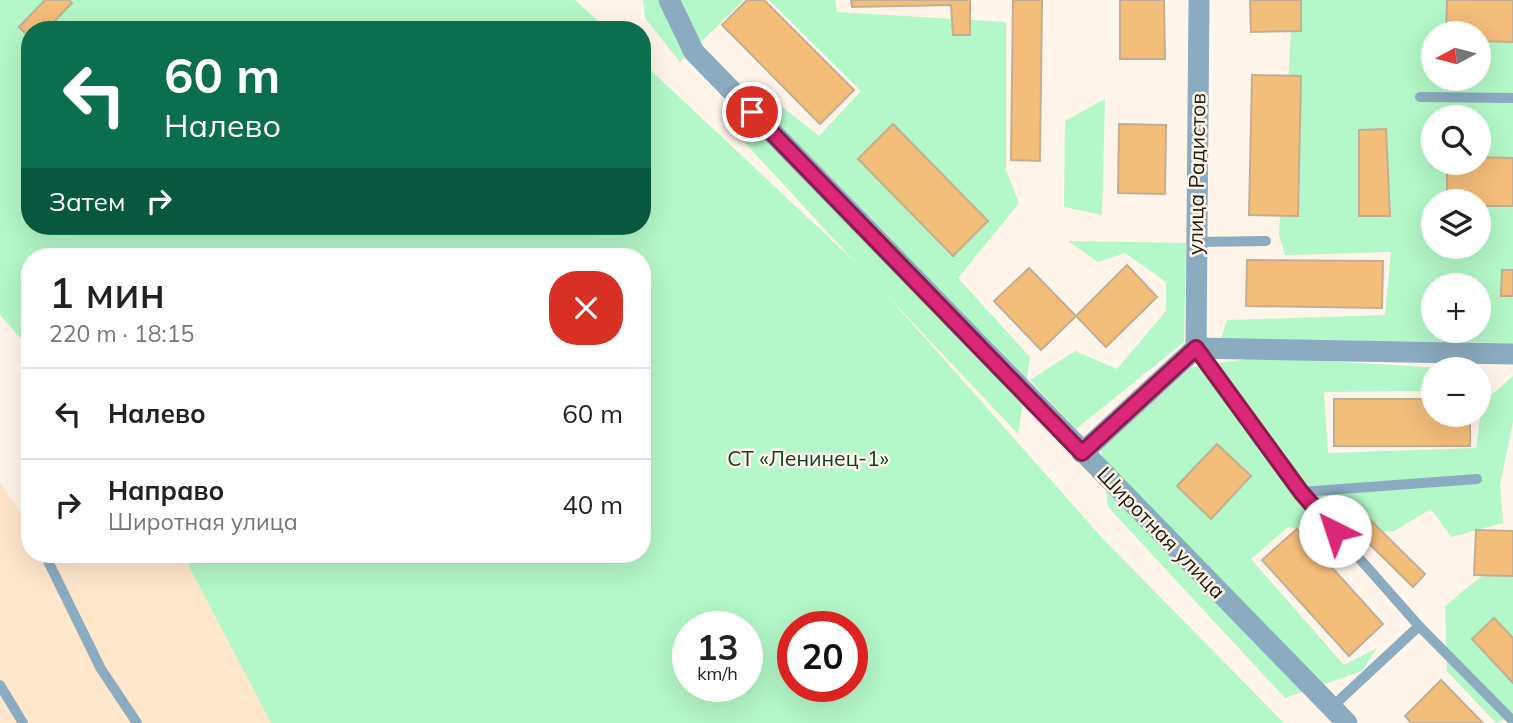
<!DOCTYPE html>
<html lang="ru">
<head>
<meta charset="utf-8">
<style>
  :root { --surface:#fff; --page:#f6f6f6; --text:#222; --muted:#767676; --line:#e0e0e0 }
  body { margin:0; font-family:Mulish,sans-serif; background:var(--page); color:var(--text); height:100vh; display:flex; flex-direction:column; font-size:26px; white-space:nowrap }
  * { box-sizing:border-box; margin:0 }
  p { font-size:23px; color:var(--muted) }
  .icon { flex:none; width:38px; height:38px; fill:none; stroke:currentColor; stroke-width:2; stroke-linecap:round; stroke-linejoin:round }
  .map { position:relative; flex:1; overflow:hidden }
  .drawer { position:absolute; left:21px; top:248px; width:630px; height:315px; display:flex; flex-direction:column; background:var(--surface); border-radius:28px; box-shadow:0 7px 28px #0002 }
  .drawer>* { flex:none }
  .hud { position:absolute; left:21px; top:21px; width:630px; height:214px; border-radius:28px; box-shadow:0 7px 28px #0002; background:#0b6e4f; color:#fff; overflow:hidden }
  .needle { width:46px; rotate:263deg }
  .fabs { position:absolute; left:1421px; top:21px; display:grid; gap:14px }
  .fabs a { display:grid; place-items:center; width:70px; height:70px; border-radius:50%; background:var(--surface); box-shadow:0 7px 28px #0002; font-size:35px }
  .speed { position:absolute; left:672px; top:611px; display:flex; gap:14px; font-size:35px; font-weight:700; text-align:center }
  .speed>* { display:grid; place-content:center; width:91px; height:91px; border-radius:50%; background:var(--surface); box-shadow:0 7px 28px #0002; line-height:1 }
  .speed small { font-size:18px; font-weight:400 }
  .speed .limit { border:10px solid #d22; background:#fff; color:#111 }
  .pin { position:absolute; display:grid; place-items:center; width:60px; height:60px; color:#fff; margin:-30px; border:4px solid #fff; border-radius:50%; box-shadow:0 2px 7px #0007 }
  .me { position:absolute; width:77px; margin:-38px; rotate:319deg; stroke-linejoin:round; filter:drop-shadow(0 0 5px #0008) }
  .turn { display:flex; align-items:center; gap:24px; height:147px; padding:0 28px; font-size:32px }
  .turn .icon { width:91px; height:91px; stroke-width:2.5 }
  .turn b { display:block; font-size:49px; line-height:60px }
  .then { display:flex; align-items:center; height:66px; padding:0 28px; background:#0003; gap:14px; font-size:26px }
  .round { display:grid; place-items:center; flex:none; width:74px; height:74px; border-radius:28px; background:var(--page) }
  .summary { display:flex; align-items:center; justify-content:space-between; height:119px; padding:0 28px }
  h1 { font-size:42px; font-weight:600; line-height:52px }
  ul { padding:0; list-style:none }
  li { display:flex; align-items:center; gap:21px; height:91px; padding:0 28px; border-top:2px solid var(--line) }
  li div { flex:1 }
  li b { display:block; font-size:26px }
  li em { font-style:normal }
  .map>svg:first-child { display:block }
</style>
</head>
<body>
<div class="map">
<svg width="1513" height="723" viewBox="0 0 1513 723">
  <rect width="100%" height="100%" fill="#fff5ea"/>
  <!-- built -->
  <path fill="#ffe7cc" d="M0 482 30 526V555H183L271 723H0Z"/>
  <!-- green -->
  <g fill="#b4f7c8" fill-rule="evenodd">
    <path d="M0 0H575L608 30H30V226H642V62L856 263 735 132 759 88 819 136 861 91 769 0H835L837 12 1006 22V170L1019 203 958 278 1030 357 1018 434 886 294 1104 540 1284 723H271L183 555H642V257H30V349L0 315ZM688 626H747V686H688ZM793 626H852V686H793Z"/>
    <path d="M643 0H744L680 62 645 18Z"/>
    <path d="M1293 0H1513V343L1221 339 1227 320 1385 315 1391 252 1285 255 1279 235ZM1433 33H1479V79H1433ZM1433 117H1479V163H1433ZM1433 201H1479V247H1433ZM1433 285H1479V331H1433Z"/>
    <path d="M1105 99 1102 215 1064 207 1065 121Z"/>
    <path d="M1068 241 1186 243 1184 342 1076 429 1030 380 1075 351 1117 369 1166 311V282L1125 253 1098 262Z"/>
    <path d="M1261 357 1444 368 1433 369 1430 391 1324 392 1328 453 1476 448 1482 403 1513 376V422L1500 485 1503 523 1451 537 1431 509 1394 531 1327 536 1288 527 1251 559 1344 665 1377 648 1362 671 1285 698 1108 507 1101 449 1192 367Z"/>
    <path d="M1513 550V715L1496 723 1447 671 1445 606Z"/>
  </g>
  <!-- building -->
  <g fill="#f3bd7a" stroke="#c4ad93" stroke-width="2">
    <path d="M45 0H69L72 3 46 30H30V38L19 27Z"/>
    <path d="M747 0H764L854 90 820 124 722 25Z"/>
    <path d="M851 0H970V35H953L951 5 852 7Z"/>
    <path d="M1013 0H1042L1040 161 1011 160Z"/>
    <path d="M1120 0H1164L1165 59H1120Z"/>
    <path d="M1250 0H1301V31L1251 32Z"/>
    <path d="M1447 0H1513V42L1479 41V33H1446Z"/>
    <path d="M1252 75 1301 76 1298 216 1249 215Z"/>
    <path d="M893 124 988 221 953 256 858 159Z"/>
    <path d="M1119 124 1166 125 1165 194 1118 193Z"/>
    <path d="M1386 129 1390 216H1359V130Z"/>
    <path d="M1479 157 1513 158V206H1479V201H1447V163H1479Z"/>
    <path d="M1247 260 1383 261 1382 308 1246 306Z"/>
    <path d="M1127 265 1157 297 1106 347 1076 316Z"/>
    <path d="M1029 268 1076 316 1041 350 994 301Z"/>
    <path d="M1502 270H1513V296H1501Z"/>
    <path d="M1334 399H1433V415H1470V446H1334Z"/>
    <path d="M1217 444 1251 476 1211 519 1177 486Z"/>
    <path d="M1351 501 1425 574 1413 587 1339 514Z"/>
    <path d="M1297 529 1383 624 1349 656 1262 560Z"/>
    <path d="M1476 530 1513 531V576L1474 575Z"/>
    <path d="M1494 618 1513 638V683L1472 639Z"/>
    <path d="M1441 680 1483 723H1411L1405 716Z"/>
  </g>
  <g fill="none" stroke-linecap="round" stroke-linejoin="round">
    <!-- lane -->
    <g stroke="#8babc0" stroke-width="10">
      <path d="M1420 97 1513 98"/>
      <path d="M1197 242 1266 241"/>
      <path d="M1196 348 1301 492 1419 626 1332 707"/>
      <path d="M1301 492 1477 479"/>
      <path d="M45 555 101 669 137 723"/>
      <path d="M1419 626 1513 721"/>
      <path d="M0 685 23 723"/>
    </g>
    <!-- street -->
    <g stroke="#8babc0" stroke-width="21">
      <path d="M669 0 694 52 1347 723"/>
      <path d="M1196 348 1199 0"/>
      <path d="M1196 348 1513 354"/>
      <path d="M1082 453 1196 348"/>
    </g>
  </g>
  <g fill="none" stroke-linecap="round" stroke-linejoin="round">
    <defs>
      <path id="route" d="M752 112 1082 453 1196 348 1301 492 1335 531"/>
    </defs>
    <!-- route casing -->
    <use href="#route" stroke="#8e194d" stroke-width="18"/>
    <!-- route -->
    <use href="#route" stroke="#db2777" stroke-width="12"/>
  </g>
  <g text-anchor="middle" stroke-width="5" stroke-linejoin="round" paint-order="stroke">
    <!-- street labels -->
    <g font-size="21" fill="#21190f" stroke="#fff5ea">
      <text transform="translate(1197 174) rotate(-89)" y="7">улица Радистов</text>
      <text transform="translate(1161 533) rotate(46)" y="7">Широтная улица</text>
    </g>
    <!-- park labels -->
    <g font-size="21" fill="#064121" stroke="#fff5ea">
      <text x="808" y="466">СТ «Ленинец-1»</text>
    </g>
  </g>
</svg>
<div class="fabs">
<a><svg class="needle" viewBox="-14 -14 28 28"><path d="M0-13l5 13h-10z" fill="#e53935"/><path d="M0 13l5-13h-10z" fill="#767676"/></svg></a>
<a><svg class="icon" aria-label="search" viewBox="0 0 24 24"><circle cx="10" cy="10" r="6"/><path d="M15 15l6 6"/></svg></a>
<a><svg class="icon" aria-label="layers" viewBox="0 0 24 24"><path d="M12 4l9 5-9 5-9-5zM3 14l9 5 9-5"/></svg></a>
<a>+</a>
<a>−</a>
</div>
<div class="speed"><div>13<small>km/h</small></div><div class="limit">20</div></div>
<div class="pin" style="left:752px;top:112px;background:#d93025"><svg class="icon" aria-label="arrive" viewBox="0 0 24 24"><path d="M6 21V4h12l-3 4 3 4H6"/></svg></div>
<svg class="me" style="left:1335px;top:531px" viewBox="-20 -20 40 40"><circle r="19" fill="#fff"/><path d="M0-13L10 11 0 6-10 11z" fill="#db2777"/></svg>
<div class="hud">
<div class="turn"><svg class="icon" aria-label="left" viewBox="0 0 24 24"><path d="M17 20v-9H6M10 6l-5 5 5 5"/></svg><div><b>60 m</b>Налево</div></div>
<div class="then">Затем<svg class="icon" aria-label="right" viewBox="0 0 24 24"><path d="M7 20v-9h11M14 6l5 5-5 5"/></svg></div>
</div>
<section class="drawer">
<div class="summary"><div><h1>1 мин</h1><p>220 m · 18:15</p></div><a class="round" style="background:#d93025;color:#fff"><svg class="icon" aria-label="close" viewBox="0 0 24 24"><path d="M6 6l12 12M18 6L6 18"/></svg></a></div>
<ul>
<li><svg class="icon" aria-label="left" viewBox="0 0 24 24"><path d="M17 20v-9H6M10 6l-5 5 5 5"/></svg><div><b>Налево</b></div><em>60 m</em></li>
<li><svg class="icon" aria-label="right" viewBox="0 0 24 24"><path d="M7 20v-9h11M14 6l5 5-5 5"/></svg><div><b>Направо</b><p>Широтная улица</p></div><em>40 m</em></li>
</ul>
</section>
</div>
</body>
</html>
